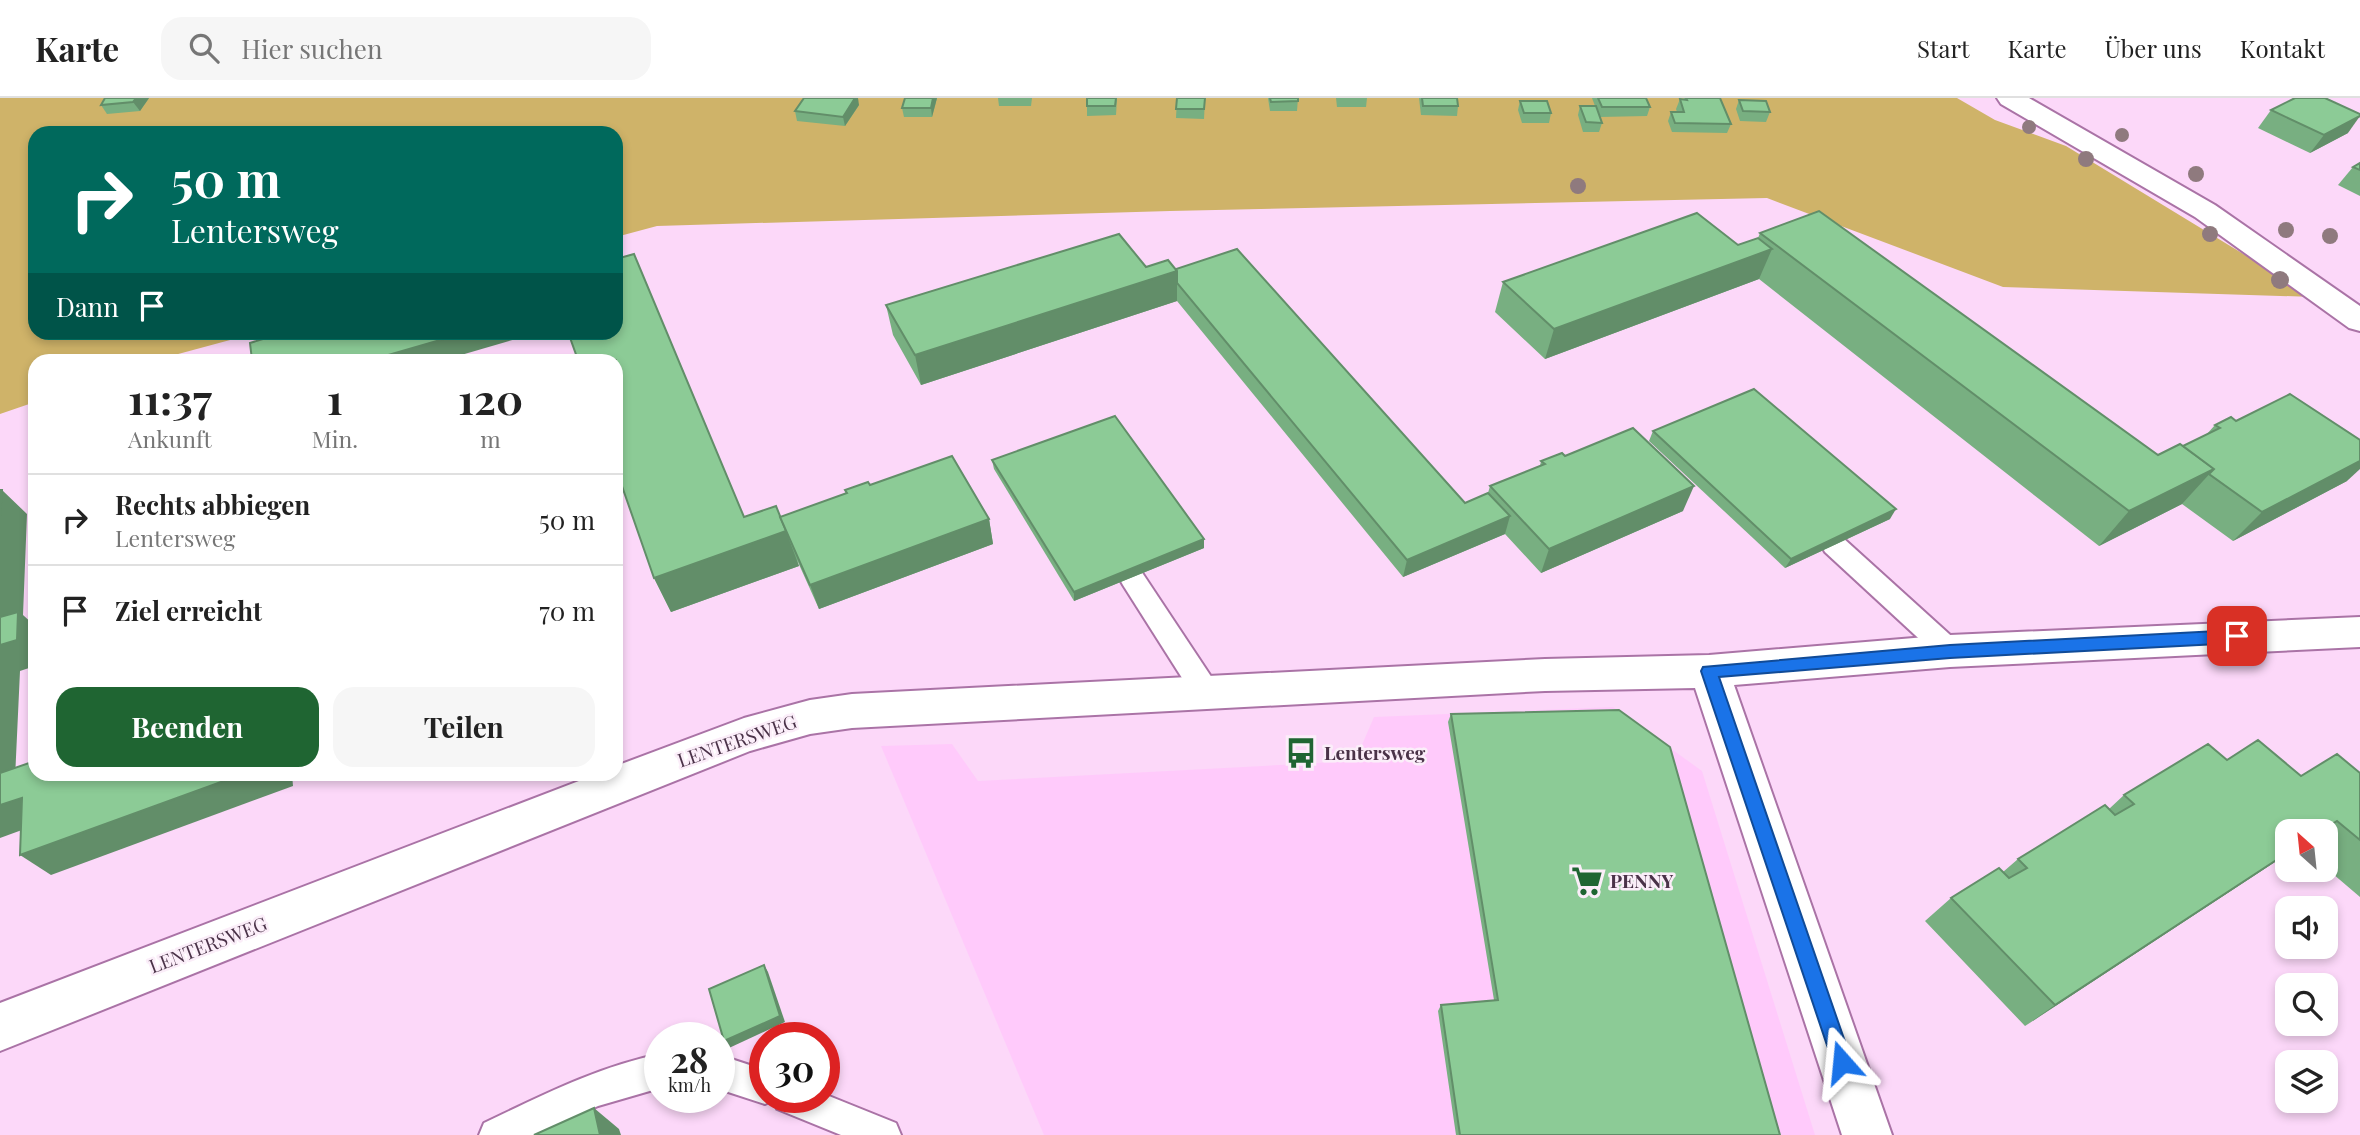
<!DOCTYPE html>
<html lang="de">
<head>
<meta charset="utf-8">
<style>
  :root { --surface:#fff; --page:#f6f6f6; --text:#222; --muted:#767676; --line:#e0e0e0; --accent:#1f6532 }
  body { margin:0; font-family:"Playfair Display",serif; background:var(--page); color:var(--text); height:100vh; display:flex; flex-direction:column; font-size:26px; white-space:nowrap }
  * { box-sizing:border-box; margin:0 }
  p { font-size:23px; color:var(--muted) }
  .icon { flex:none; width:38px; height:38px; fill:none; stroke:currentColor; stroke-width:2; stroke-linecap:round; stroke-linejoin:round }
  .map { position:relative; flex:1; overflow:hidden }
  .sheet { position:absolute; left:28px; top:256px; width:595px; height:427px; display:flex; flex-direction:column; background:var(--surface); border-radius:21px; box-shadow:0 4px 10px #0003 }
  .sheet>* { flex:none }
  .hud { position:absolute; left:28px; top:28px; width:595px; height:214px; border-radius:21px; box-shadow:0 4px 10px #0003; background:#00695c; color:#fff; overflow:hidden }
  .needle { width:46px; rotate:333deg }
  .fabs { position:absolute; left:2275px; top:721px; display:grid; gap:14px }
  .fabs a { display:grid; place-items:center; width:63px; height:63px; border-radius:14px; background:var(--surface); box-shadow:0 4px 10px #0003; font-size:35px }
  .speed { position:absolute; left:644px; top:924px; display:flex; gap:14px; font-size:35px; font-weight:700; text-align:center }
  .speed>* { display:grid; place-content:center; width:91px; height:91px; border-radius:50%; background:var(--surface); box-shadow:0 4px 10px #0003; line-height:1 }
  .speed small { font-size:18px; font-weight:400 }
  .speed .limit { border:10px solid #d22; background:#fff; color:#111 }
  .pin { position:absolute; display:grid; place-items:center; width:60px; height:60px; color:#fff; margin:-30px; border-radius:14px; box-shadow:0 4px 10px #0006 }
  .me { position:absolute; width:77px; margin:-38px; rotate:342deg; stroke-linejoin:round; filter:drop-shadow(0 0 5px #0008) }
  .turn { display:flex; align-items:center; gap:24px; height:147px; padding:0 28px; font-size:32px }
  .turn .icon { width:91px; height:91px; stroke-width:2.5 }
  .turn b { display:block; font-size:49px; line-height:60px }
  .then { display:flex; align-items:center; height:66px; padding:0 28px; background:#0003; gap:14px; font-size:26px }
  .eta { display:flex; justify-content:space-evenly; align-items:center; height:119px; text-align:center }
  .eta b { font-size:42px; font-weight:700; line-height:49px }
  .primary-button { display:flex; gap:14px; margin-top:auto; padding:14px 28px }
  .primary-button a { flex:1; height:80px; border-radius:21px; background:var(--accent); color:#fff; font-size:28px; font-weight:700; line-height:80px; text-align:center }
  .primary-button a+a { background:var(--page); color:var(--text) }
  ul { padding:0; list-style:none }
  li { display:flex; align-items:center; gap:21px; height:91px; padding:0 28px; border-top:2px solid var(--line) }
  li div { flex:1 }
  li b { display:block; font-size:26px }
  li em { font-style:normal }
  header { display:flex; align-items:center; gap:42px; box-sizing:border-box; height:98px; padding:0 35px; background:var(--surface); border-bottom:2px solid var(--line) }
  header strong { font-size:33px }
  nav { display:flex; gap:38px; margin-inline-start:auto; font-size:24px }
  .search { width:490px; height:63px; background:var(--page); display:flex; align-items:center; gap:18px; box-sizing:border-box; padding:0 24px; border-radius:21px; color:var(--muted); font-size:26px }
  .map>svg:first-child { display:block }
</style>
</head>
<body>
<header>
<strong>Karte</strong>
<div class="search"><svg class="icon" aria-label="search" viewBox="0 0 24 24"><circle cx="10" cy="10" r="6"/><path d="M15 15l6 6"/></svg>Hier suchen</div>
<nav><a>Start</a><a>Karte</a><a>Über uns</a><a>Kontakt</a></nav>
</header>
<div class="map">
<svg width="2360" height="1037" viewBox="0 0 2360 1037">
  <rect width="100%" height="100%" fill="#fcd8f9"/>
  <!-- built -->
  <path fill="#ffcafb" d="M1613 609 1702 673 1815 1037H1044L881 648 952 646 978 683 1355 663 1374 619Z"/>
  <!-- green -->
  <path fill="#cfb369" d="M0 0H1957L1995 22 2066 48 2314 199 2003 189 1767 100 1170 113 657 128 616 139V35H35V234L256 235 156 262H35V304L0 316Z"/>
  <g fill="none" stroke-linecap="round" stroke-linejoin="round">
    <defs>
      <g id="lane">
        <path d="M1834 438 1843 440 1959 545 1963 553 1959 561 1950 564 1941 561 1825 454 1821 447 1825 440Z"/>
        <path d="M1132 470 1141 473 1216 586 1220 594 1216 602 1206 605 1196 602 1123 487 1119 480 1123 473Z"/>
        <path d="M660 956V990L598 1008 534 1037H479L484 1025C541 998 597 969 660 956Z"/>
        <path d="M719 957 765 972V999H824V996L896 1025 901 1037H841L777 1011 773 1002 765 1006 719 991Z"/>
      </g>
      <g id="street">
        <path d="M1997 0H2029L2215 107 2360 208V233L2349 230 2195 119 2001 6Z"/>
        <path d="M2360 519V549L1950 569 1734 587 1892 1037H1842L1695 590 1545 593 852 630 810 636 750 653 0 953V905L597 676H616V668L744 620 810 602 852 596 1545 561 1709 557 1950 537Z"/>
      </g>
    </defs>
    <!-- lane casing -->
    <use href="#lane" stroke="#aa73a6" stroke-width="4"/>
    <!-- street casing -->
    <use href="#street" stroke="#aa73a6" stroke-width="4"/>
    <!-- lane -->
    <use href="#lane" fill="#fff" fill-rule="evenodd"/>
    <!-- street -->
    <use href="#street" fill="#fff" fill-rule="evenodd"/>
  </g>
  <!-- trees -->
  <g fill="#8f7a7e">
    <circle cx="2029" cy="29" r="7"/>
    <circle cx="2122" cy="37" r="7"/>
    <circle cx="2086" cy="61" r="8"/>
    <circle cx="2196" cy="76" r="8"/>
    <circle cx="1578" cy="88" r="8"/>
    <circle cx="2286" cy="132" r="8"/>
    <circle cx="2210" cy="136" r="8"/>
    <circle cx="2330" cy="138" r="8"/>
    <circle cx="2280" cy="182" r="9"/>
  </g>
  <!-- wall -->
  <g fill="#78af81">
    <path d="M149 0 140 13 107 16 101 7Z"/>
    <path d="M905 0H937L932 19H904L902 10Z"/>
    <path d="M998 0H1032L1031 8H999Z"/>
    <path d="M1117 0 1116 17 1087 18V8Z"/>
    <path d="M1177 0H1205L1204 21 1176 20Z"/>
    <path d="M1268 0H1298L1297 13H1270Z"/>
    <path d="M1336 0H1367L1366 9H1337Z"/>
    <path d="M1419 0H1457L1458 8 1457 18 1421 17Z"/>
    <path d="M1592 0H1646L1650 9 1647 18 1600 19 1602 25 1599 34H1583L1578 17 1580 8H1595Z"/>
    <path d="M1684 0H1720L1731 26 1727 35 1672 34 1668 23 1671 14H1677L1676 11 1680 1 1683 2Z"/>
    <path d="M1739 2 1770 14 1766 24 1740 23 1736 11Z"/>
    <path d="M1520 3 1551 15 1549 25H1522L1518 12Z"/>
    <path d="M859 7 845 28 797 23 795 13Z"/>
    <path d="M2271 12 2348 35 2310 55 2258 30Z"/>
    <path d="M2360 65V98L2338 87 2353 69Z"/>
    <path d="M1760 135 2158 357 2183 348 2206 337 2215 327 2347 383 2233 443 2182 406 2099 448 1759 181 1545 261 1495 214 1503 184 1738 147 1758 140Z"/>
    <path d="M1146 169 1176 171 1465 405 1488 395 1490 388 1540 368 1541 363 1565 358 1683 413 1541 475 1505 436 1403 479 1177 203 921 287 893 237 886 207Z"/>
    <path d="M1653 333 1890 421 1785 470 1649 343Z"/>
    <path d="M992 362 1204 441V450L1074 503 994 371Z"/>
    <path d="M870 387 989 421 993 446 819 511 797 462 799 468 671 514 654 480 744 419H780L846 396 845 392Z"/>
    <path d="M1451 616 1780 1037H1456L1438 913 1441 907 1494 902 1448 624Z"/>
    <path d="M2227 662 2301 678 2360 675V799L2326 770V733H2287V756L2025 928 1925 823 1951 800 2003 774 2018 761 2109 711 2124 697Z"/>
  </g>
  <!-- shaded-wall -->
  <g fill="#628e69">
    <path d="M136 0H149L140 13 133 4Z"/>
    <path d="M855 0H858L859 7 845 28 843 19Z"/>
    <path d="M933 0H937L932 19 931 10Z"/>
    <path d="M2360 18 2348 35 2310 55 2324 37Z"/>
    <path d="M1772 151 1759 181 1545 261 1554 231Z"/>
    <path d="M1177 173V203L921 287 915 257Z"/>
    <path d="M468 234H540L444 262H371Z"/>
    <path d="M2360 363V371L2347 383 2233 443 2262 414Z"/>
    <path d="M2214 371 2182 406 2099 448 2129 413Z"/>
    <path d="M1694 388 1683 413 1541 475 1549 451Z"/>
    <path d="M2 392 27 416 23 517 35 528V568L20 573 14 702 0 692V418Z"/>
    <path d="M1896 411 1890 421 1785 470 1791 461Z"/>
    <path d="M1510 418 1505 436 1403 479 1407 462Z"/>
    <path d="M989 421 993 446 819 511 810 487Z"/>
    <path d="M786 433 799 468 671 514 654 480Z"/>
    <path d="M1204 441V450L1074 503V494Z"/>
    <path d="M243 676H292L293 688 51 777 20 757Z"/>
    <path d="M22 700 52 721 0 740V707Z"/>
    <path d="M2287 755V756L2025 928 2055 907Z"/>
    <path d="M764 867 768 874 785 924 729 950 724 943Z"/>
    <path d="M594 1010 619 1031 621 1037H600Z"/>
  </g>
  <!-- building -->
  <g fill="#8ccb96" stroke="#628e69" stroke-width="2">
    <path d="M105 0H136L133 4 101 7Z"/>
    <path d="M804 0H855L843 19 795 13Z"/>
    <path d="M905 0H933L931 10H902Z"/>
    <path d="M1087 0H1116L1115 8H1087Z"/>
    <path d="M1177 0H1205L1204 11H1176Z"/>
    <path d="M1270 0H1298V3L1271 4Z"/>
    <path d="M1422 0H1457L1458 8H1423Z"/>
    <path d="M1598 0H1646L1650 9H1602Z"/>
    <path d="M1686 0H1720L1731 26 1675 25 1671 14H1684L1680 1 1687 2Z"/>
    <path d="M2295 0H2325L2360 16V18L2324 37 2271 12Z"/>
    <path d="M1739 2 1766 3 1770 14 1743 13Z"/>
    <path d="M1520 3H1547L1551 15H1524Z"/>
    <path d="M1580 8H1596L1602 25 1586 24Z"/>
    <path d="M2360 65V72L2353 69Z"/>
    <path d="M1819 113 2158 357 2180 346 2214 371 2129 413 1760 135Z"/>
    <path d="M1697 115 1738 147 1758 140 1772 151 1554 231 1503 184Z"/>
    <path d="M1119 136 1146 169 1168 162 1177 173 915 257 886 207Z"/>
    <path d="M1237 151 1465 405 1488 395 1510 418 1407 462 1177 185V173L1176 171Z"/>
    <path d="M634 156 744 419 776 408 786 433 654 480 616 371V262H578L568 234H616V161Z"/>
    <path d="M286 234H468L371 262H252L250 245Z"/>
    <path d="M1754 291 1896 411 1791 461 1653 333Z"/>
    <path d="M2290 296 2360 342V363L2262 414 2209 376 2214 371 2183 348 2220 330 2215 327 2231 319 2236 323Z"/>
    <path d="M1115 318 1204 441 1074 494 992 362Z"/>
    <path d="M1633 330 1694 388 1549 451 1490 388 1545 366 1541 363 1562 355 1565 358Z"/>
    <path d="M952 358 989 421 810 487 780 419 847 395 845 392 868 384 870 387Z"/>
    <path d="M0 392H2L0 418Z"/>
    <path d="M18 514 17 542 0 547V519Z"/>
    <path d="M1619 612 1670 649 1780 1037H1460L1441 907 1498 902 1451 616Z"/>
    <path d="M2258 642 2301 678 2337 656 2360 675V742L2337 723 2321 733H2287V755L2055 907 1951 800 1999 770 2009 780 2027 770 2018 761 2105 707 2115 717 2134 706 2124 697 2208 646 2227 662Z"/>
    <path d="M35 663V676H243L20 757 22 700 0 707V675Z"/>
    <path d="M764 867 780 918 724 943 709 891Z"/>
    <path d="M594 1010 600 1037H534Z"/>
  </g>
  <!-- route -->
  <path fill="#1a73e8" stroke="#114b97" stroke-width="2" d="M2237 532 2245 538 2237 545 1950 560 1719 579 1852 964 1849 971 1842 974 1835 971 1701 573 1703 569 1950 547Z"/>
  <!-- icons -->
  <defs>
    <symbol id="bus-bare" viewBox="-9 -9 18 18"><path d="M-5-6H5V4H4V6H2V4H-2V6H-4V4H-5ZM-3.5-4V0h7V-4ZM-3.5 1.2v1.5H-2V1.2ZM2 1.2v1.5H3.5V1.2Z" fill="#1f6532" stroke="#fbeef9" stroke-width="2.5" paint-order="stroke"/></symbol>
    <symbol id="supermarket-bare" viewBox="-9 -9 18 18"><path d="M-6-5.5h2.5l.6 2H6L4.5 2H-2.5L-4.4-4H-6ZM-1.5 3.2a1.3 1.3 0 1 0 .1 0ZM3 3.2a1.3 1.3 0 1 0 .1 0Z" fill="#1f6532" stroke="#fbeef9" stroke-width="2.5" paint-order="stroke"/></symbol>
  </defs>
  <g fill-rule="evenodd">
    <use href="#bus-bare" x="1279" y="633" width="44" height="44"/>
    <use href="#supermarket-bare" x="1565" y="761" width="44" height="44"/>
  </g>
  <g text-anchor="middle" stroke-width="5" stroke-linejoin="round" paint-order="stroke">
    <!-- street labels -->
    <g font-size="19" fill="#4a3248" stroke="#fbeef9">
      <text transform="translate(737 643) rotate(-19)" y="7">LENTERSWEG</text>
      <text transform="translate(208 847) rotate(-21)" y="7">LENTERSWEG</text>
    </g>
    <!-- poi labels -->
    <g font-size="19" font-weight="bold" fill="#4a3248" stroke="#fbeef9" text-anchor="start">
      <text x="1324" y="662">Lentersweg</text>
      <text x="1610" y="790">PENNY</text>
    </g>
  </g>
</svg>
<div class="fabs">
<a><svg class="needle" viewBox="-14 -14 28 28"><path d="M0-13l5 13h-10z" fill="#e53935"/><path d="M0 13l5-13h-10z" fill="#767676"/></svg></a>
<a><svg class="icon" aria-label="sound" viewBox="0 0 24 24"><path d="M4 9h4l5-4v14l-5-4H4zM17 9q2 3 0 6"/></svg></a>
<a><svg class="icon" aria-label="search" viewBox="0 0 24 24"><circle cx="10" cy="10" r="6"/><path d="M15 15l6 6"/></svg></a>
<a><svg class="icon" aria-label="layers" viewBox="0 0 24 24"><path d="M12 4l9 5-9 5-9-5zM3 14l9 5 9-5"/></svg></a>
</div>
<div class="speed"><div>28<small>km/h</small></div><div class="limit">30</div></div>
<div class="pin" style="left:2237px;top:538px;background:#d93025"><svg class="icon" aria-label="arrive" viewBox="0 0 24 24"><path d="M6 21V4h12l-3 4 3 4H6"/></svg></div>
<svg class="me" style="left:1842px;top:964px" viewBox="-20 -20 40 40"><path d="M0-17L14 15 0 8-14 15z" fill="#1a73e8" stroke="#fff" stroke-width="4"/></svg>
<div class="hud">
<div class="turn"><svg class="icon" aria-label="right" viewBox="0 0 24 24"><path d="M7 20v-9h11M14 6l5 5-5 5"/></svg><div><b>50 m</b>Lentersweg</div></div>
<div class="then">Dann<svg class="icon" aria-label="arrive" viewBox="0 0 24 24"><path d="M6 21V4h12l-3 4 3 4H6"/></svg></div>
</div>
<section class="sheet">
<div class="eta">
<div><b>11:37</b><p>Ankunft</p></div>
<div><b>1</b><p>Min.</p></div>
<div><b>120</b><p>m</p></div>
</div>
<ul>
<li><svg class="icon" aria-label="right" viewBox="0 0 24 24"><path d="M7 20v-9h11M14 6l5 5-5 5"/></svg><div><b>Rechts abbiegen</b><p>Lentersweg</p></div><em>50 m</em></li>
<li><svg class="icon" aria-label="arrive" viewBox="0 0 24 24"><path d="M6 21V4h12l-3 4 3 4H6"/></svg><div><b>Ziel erreicht</b></div><em>70 m</em></li>
</ul>
<div class="primary-button"><a>Beenden</a><a>Teilen</a></div>
</section>
</div>
</body>
</html>
